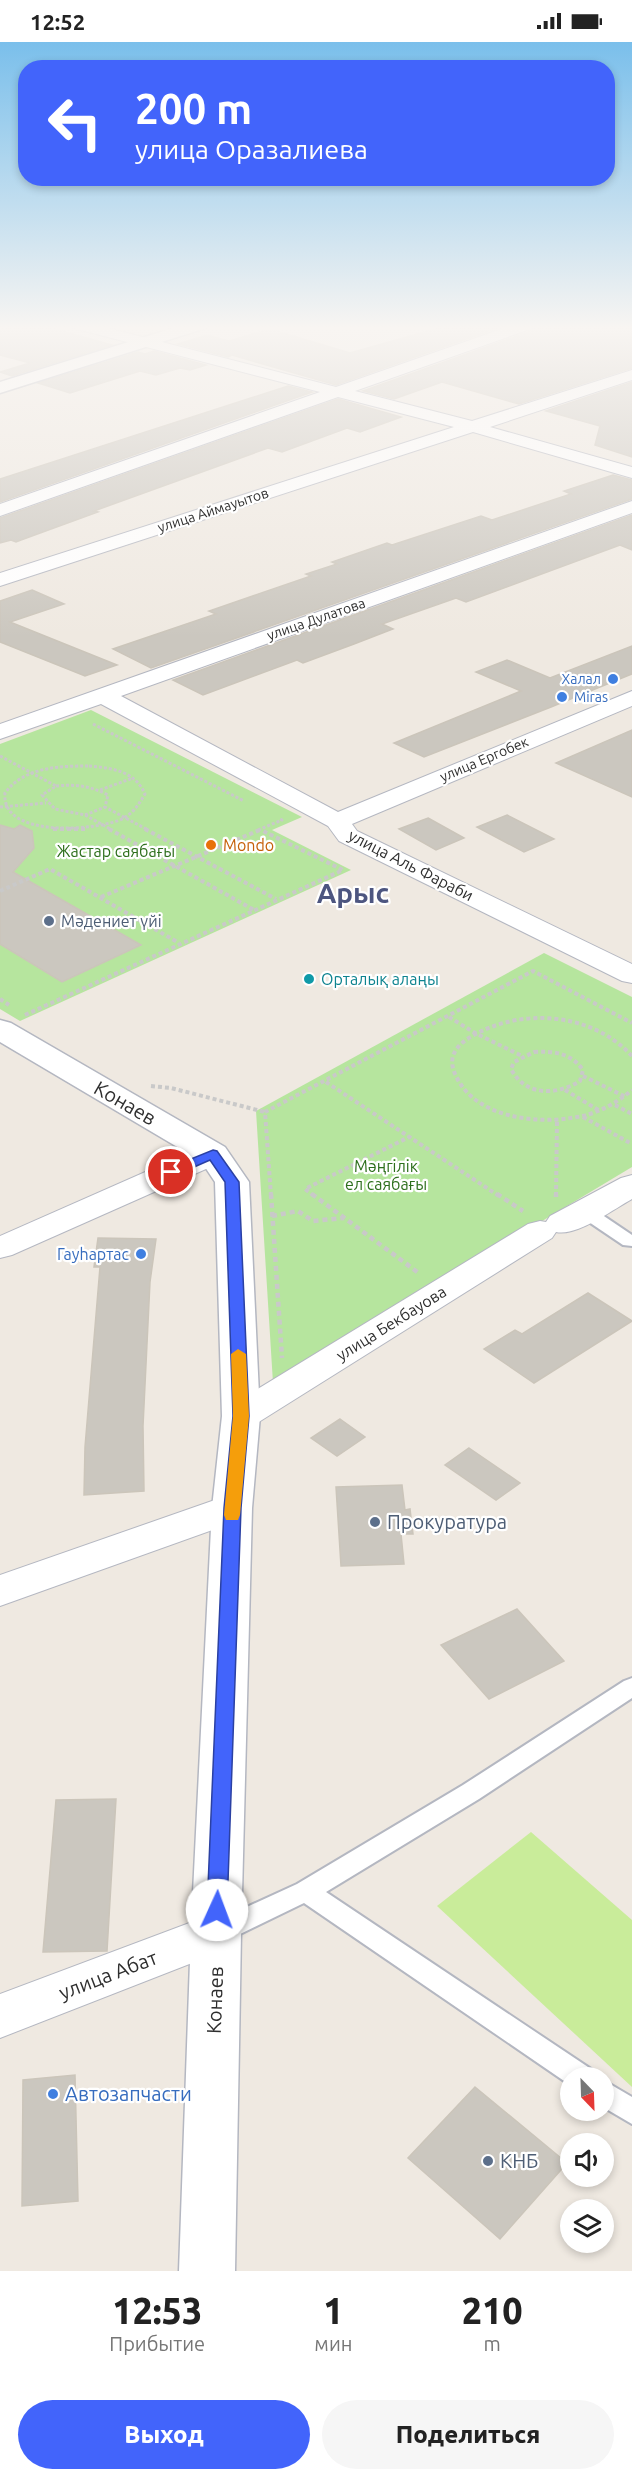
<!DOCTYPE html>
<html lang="ru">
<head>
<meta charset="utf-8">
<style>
  :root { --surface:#fff; --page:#f6f6f6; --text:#222; --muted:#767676; --accent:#4264fb }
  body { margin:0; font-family:Ubuntu,sans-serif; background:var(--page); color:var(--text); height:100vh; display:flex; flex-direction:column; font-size:22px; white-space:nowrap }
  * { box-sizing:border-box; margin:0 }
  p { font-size:20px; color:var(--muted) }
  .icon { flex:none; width:33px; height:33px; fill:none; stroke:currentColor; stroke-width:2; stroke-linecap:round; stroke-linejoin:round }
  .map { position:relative; height:2229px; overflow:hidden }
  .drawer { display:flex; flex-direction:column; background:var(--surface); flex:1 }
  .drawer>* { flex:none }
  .top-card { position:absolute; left:18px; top:18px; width:597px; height:126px; border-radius:24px; box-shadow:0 3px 9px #0003; background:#4264fb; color:#fff; overflow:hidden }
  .needle { width:39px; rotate:157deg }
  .controls { position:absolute; left:560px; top:2025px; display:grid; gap:12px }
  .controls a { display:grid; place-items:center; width:54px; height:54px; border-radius:50%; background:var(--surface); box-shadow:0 3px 9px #0003; font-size:30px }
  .pin { position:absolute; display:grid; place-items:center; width:51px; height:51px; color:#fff; margin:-26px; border:3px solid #fff; border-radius:50%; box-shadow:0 2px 6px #0007 }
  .me { position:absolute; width:66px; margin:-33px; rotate:2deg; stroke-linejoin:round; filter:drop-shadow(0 0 4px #0008) }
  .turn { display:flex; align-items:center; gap:21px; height:126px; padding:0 18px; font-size:27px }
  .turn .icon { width:78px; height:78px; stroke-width:2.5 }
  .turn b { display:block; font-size:42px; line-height:51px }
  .eta { display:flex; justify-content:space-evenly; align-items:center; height:102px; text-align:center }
  .eta b { font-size:36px; font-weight:800; line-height:42px }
  .primary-button { display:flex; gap:12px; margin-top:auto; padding:12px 18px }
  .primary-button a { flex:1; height:69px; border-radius:36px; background:var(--accent); color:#fff; font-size:24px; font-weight:800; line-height:69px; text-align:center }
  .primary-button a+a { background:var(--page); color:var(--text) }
  .status { display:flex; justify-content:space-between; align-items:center; height:42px; padding:0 30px; background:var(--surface); direction:ltr }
  .status svg { height:16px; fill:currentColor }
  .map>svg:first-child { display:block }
</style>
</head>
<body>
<div class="status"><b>12:52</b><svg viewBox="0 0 49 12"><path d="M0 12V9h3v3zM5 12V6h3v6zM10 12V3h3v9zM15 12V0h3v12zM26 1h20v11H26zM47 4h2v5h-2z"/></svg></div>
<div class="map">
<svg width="632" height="2229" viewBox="0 0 632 2229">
  <rect width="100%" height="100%" fill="#efe9e1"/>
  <!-- green -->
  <g fill="#b6e59e">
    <path d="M91 668 302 775 272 788 351 828 20 979 0 967V702Z"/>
    <path d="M544 911 632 955V1125L273 1341 256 1069Z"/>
  </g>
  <!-- pitch -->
  <path fill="#c9ec9a" d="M531 1790 632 1878V2045L437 1864Z"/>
  <!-- building -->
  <g fill="#cbc7bf" stroke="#cbc5ba" stroke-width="1.5">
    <path d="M18 283H41L112 303 12 334 0 330 30 321 0 313V288Z"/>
    <path d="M449 283H506L336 343 232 313 228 315 178 302 207 293 229 299 270 287 350 311Z"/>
    <path d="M537 283H632V326L519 362 442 340 394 357 363 349 534 288Z"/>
    <path d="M154 309 206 323 190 328 180 326 156 333 140 329 70 351 38 341 138 310 145 312Z"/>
    <path d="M632 340V415L595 403 600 384 546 369Z"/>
    <path d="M288 344 312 350 0 460V437Z"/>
    <path d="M338 357 401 375 360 390 347 386 282 410 268 406 94 469 98 470 21 498 16 500 11 498 0 501V476Z"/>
    <path d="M613 433 632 438V457L151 626 113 607 216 572 209 569 311 534 306 532 337 522 332 520 387 501 392 503 481 474 492 478 571 452 564 449Z"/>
    <path d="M632 473V508L620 503 466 560 456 556 382 582 393 587 354 602 303 621 297 618 203 653 173 638Z"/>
    <path d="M32 548 64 562 10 580 117 623 85 634 0 600V559Z"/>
    <path d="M632 604V632L551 665 424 715 394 701 521 649 476 630 507 618 550 636Z"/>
    <path d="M632 688V755L556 721Z"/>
    <path d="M507 773 554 797 524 810 477 785Z"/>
    <path d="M428 776 464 796 436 808 399 787Z"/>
    <path d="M0 783 14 787 20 783 32 789 34 806 13 830 141 903 62 940 0 902Z"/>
    <path d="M98 1196 156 1197 150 1240 143 1384 144 1449 84 1453 85 1405 100 1225H94Z"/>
    <path d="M588 1251 632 1279 534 1341 484 1307 515 1288 522 1292Z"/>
    <path d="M340 1377 365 1395 337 1414 311 1396Z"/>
    <path d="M469 1406 520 1441 496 1458 445 1423Z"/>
    <path d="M402 1443 405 1468 410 1467 413 1492H401L404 1522 341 1524 336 1445Z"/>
    <path d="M517 1567 564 1619 489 1657 441 1603Z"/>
    <path d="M116 1757 107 1909 43 1910 56 1758Z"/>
    <path d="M75 2033 78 2159 22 2164 23 2038Z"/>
    <path d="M475 2045 567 2121 500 2197 408 2116Z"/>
  </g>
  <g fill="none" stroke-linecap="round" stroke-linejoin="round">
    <defs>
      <g id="service">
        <path d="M586 1165 592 1166 632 1193V1204L623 1203 580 1174 577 1170 580 1166Z"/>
        <path d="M632 1636V1656L479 1757 326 1850 591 2027 595 2036H570V2043L304 1861 232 1896 223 1899 214 1896 211 1888 214 1880 297 1842 463 1743 624 1639Z"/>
        <path d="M603 2038 632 2055V2082L603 2065Z"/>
      </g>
      <g id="minor">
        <path d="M71 283H96L336 345 513 283H535L533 286 355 349 472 379 632 328V338L490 385 632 425V436L473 390 0 544V531L454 385 338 355 0 474V462L320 350 73 286Z"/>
        <path d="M632 459V471L121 654 338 770 632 649V664L352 782 357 789 632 922V941L622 939 339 799 328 784 101 662 0 697V682Z"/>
        <path d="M213 1103 224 1105 229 1112 224 1119 12 1213 0 1216V1194L202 1105Z"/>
        <path d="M632 1133V1157C614 1167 576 1195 556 1190L552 1196 254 1383 241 1387 228 1383 223 1374 228 1365 528 1182 540 1179 546 1180 550 1174 621 1136Z"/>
        <path d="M232 1452 246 1456 251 1466 246 1476 0 1564V1533Z"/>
        <path d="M216 1871 233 1877 239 1891 233 1905 0 1996V1952Z"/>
      </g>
      <g id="secondary">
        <path d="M183 283H208L206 286 0 351V340Z"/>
        <path d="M0 978 11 981 225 1105 249 1140 260 1374 252 1466 241 1891 235 2229H179L191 1891 212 1466 222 1374 215 1140 201 1119 0 1000Z"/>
      </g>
    </defs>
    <!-- service casing -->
    <use href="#service" stroke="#b4b7c1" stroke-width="4"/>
    <!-- minor casing -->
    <use href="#minor" stroke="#b4b7c1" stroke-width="2"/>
    <!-- secondary casing -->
    <use href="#secondary" stroke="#b4b7c1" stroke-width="3"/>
    <!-- path-far2 -->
    <g stroke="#c9c9c9" stroke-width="3" stroke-dasharray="3 2" stroke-linecap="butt">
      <path d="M93 682 244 759"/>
      <path d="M0 714 56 744 42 753 55 767 85 773 112 788"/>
      <path d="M89 724C112 726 135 729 145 752 139 762 134 770 124 776 100 789 0 797 5 751 24 725 59 724 89 724Z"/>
      <path d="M56 744C75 742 91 744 108 753L105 765 148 788"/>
      <path d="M100 748 133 736"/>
      <path d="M0 765 46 761"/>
      <path d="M85 773 105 765"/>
      <path d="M258 788 282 778 280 777"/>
    </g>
    <!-- path-far1 -->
    <g stroke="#c9c9c9" stroke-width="4" stroke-dasharray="4 3" stroke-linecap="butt">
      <path d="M53 787H87"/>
      <path d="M109 787 254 868"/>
      <path d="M145 787 276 857"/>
      <path d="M0 849 50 827 179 901"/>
      <path d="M101 855 262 787"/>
      <path d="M0 957 9 963"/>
      <path d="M25 973 343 828 261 788"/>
      <path d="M449 975 475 991 522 1014"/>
      <path d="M534 1010C554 1009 571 1011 583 1028L580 1039C556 1054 525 1054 511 1027L514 1020Z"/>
      <path d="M632 1014C595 974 533 966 484 988 473 993 457 1001 453 1014 451 1021 453 1029 457 1036 476 1074 532 1082 571 1076 595 1073 614 1063 632 1048"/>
      <path d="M583 1034 626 1055"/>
      <path d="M326 1040 499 1154"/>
      <path d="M151 1044 171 1046 265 1070"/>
      <path d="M565 1048 600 1069"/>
      <path d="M615 1063 632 1072"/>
      <path d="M583 1075 632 1102"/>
      <path d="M271 1154 265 1070 533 929 632 981"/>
      <path d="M314 1154 305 1147 409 1095"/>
      <path d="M556 1154 557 1078"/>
    </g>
    <!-- path -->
    <g stroke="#c9c9c9" stroke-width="4.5" stroke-dasharray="5 4" stroke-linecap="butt">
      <path d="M271 1152 282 1316"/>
      <path d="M312 1152 420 1232"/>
      <path d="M497 1152 523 1169"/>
      <path d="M556 1155V1152"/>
      <path d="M272 1174 298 1169 313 1179 344 1176"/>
    </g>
    <!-- service -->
    <use href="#service" fill="#fff" fill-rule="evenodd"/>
    <!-- minor -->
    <use href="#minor" fill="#fff" fill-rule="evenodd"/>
    <!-- secondary -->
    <use href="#secondary" fill="#fff" fill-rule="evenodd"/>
  </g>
  <!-- sky -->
  <linearGradient id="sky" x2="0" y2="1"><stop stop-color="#7abfeb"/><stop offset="0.48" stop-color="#f8f5f2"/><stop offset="1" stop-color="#f8f5f2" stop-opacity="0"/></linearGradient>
  <rect width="632" height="595" fill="url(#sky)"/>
  <!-- route -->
  <path fill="#4264fb" stroke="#2b41a3" stroke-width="1.5" d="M213 1108 217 1109 239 1140 249 1374 241 1466 227 1868 224 1874 217 1876 210 1874 207 1868 224 1466 233 1374 225 1140 210 1118 176 1133 171 1134 164 1130 166 1127Z"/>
  <!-- slow -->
  <path fill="#f59e0b" d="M238 1307 246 1312 249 1374 240 1473 238 1478H226L224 1473 233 1374 231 1312Z"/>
  <!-- markers -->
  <g fill="#3f7fe0" stroke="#fff" stroke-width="2">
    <circle cx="613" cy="637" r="6"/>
    <circle cx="562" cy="655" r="6"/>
    <circle cx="141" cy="1212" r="6"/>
    <circle cx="53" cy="2052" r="6"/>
  </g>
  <circle fill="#e8710a" stroke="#fff" stroke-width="2" cx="211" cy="803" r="6"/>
  <g fill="#5c6f8a" stroke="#fff" stroke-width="2">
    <circle cx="49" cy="879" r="6"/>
    <circle cx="375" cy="1480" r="6"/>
    <circle cx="488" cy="2119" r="6"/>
  </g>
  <circle fill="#0f9aa8" stroke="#fff" stroke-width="2" cx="309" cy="937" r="6"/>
  <g text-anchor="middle" stroke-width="4.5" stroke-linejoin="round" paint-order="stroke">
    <!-- far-street labels -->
    <g font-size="14" fill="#2e2e2e" stroke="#fff">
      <text transform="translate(213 468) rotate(-18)" y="5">улица Аймауытов</text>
      <text transform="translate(316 577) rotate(-19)" y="5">улица Дулатова</text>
      <text transform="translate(484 717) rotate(-23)" y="5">улица Ергобек</text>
    </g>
    <!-- far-shop labels -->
    <g font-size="14" fill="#366cbe" stroke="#fff" text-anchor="end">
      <text x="601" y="642">Халал</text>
      <text x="574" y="660" text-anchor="start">Miras</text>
    </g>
    <!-- food labels -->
    <g font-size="16" fill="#c56008" stroke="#fff" text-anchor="start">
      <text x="223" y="809">Mondo</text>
    </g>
    <!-- park labels -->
    <g font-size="16" fill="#2c6e1b" stroke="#fff">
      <text x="116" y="815">Жастар саябағы</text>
      <text x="386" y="1130">Мәңгілік<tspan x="386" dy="18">ел саябағы</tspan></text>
    </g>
    <!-- street labels -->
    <g font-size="16" fill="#2e2e2e" stroke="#fff">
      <text transform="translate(411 823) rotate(27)" y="6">улица Аль Фараби</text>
      <text transform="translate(391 1281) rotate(-32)" y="6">улица Бекбауова</text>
    </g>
    <!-- service labels -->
    <g font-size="16" fill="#4e5e75" stroke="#fff" text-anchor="start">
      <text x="61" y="885">Mәдениет үйі</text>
    </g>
    <!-- culture labels -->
    <g font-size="16" fill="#0d838f" stroke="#fff" text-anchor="start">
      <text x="321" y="943">Орталық алаңы</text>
    </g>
    <!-- shop labels -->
    <g font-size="16" fill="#366cbe" stroke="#fff" text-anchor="end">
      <text x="129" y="1218">Гауһартас</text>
    </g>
    <!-- near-street labels -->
    <g font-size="20" fill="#2e2e2e" stroke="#fff">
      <text transform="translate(125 1061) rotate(30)" y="7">Конаев</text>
      <text transform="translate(108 1933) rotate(-21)" y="7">улица Абат</text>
      <text transform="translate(215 1958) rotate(-88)" y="7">Конаев</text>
    </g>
    <!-- near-service labels -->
    <g font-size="20" fill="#4e5e75" stroke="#fff" text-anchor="start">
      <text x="387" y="1487">Прокуратура</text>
      <text x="500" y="2126">КНБ</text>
    </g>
    <!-- near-shop labels -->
    <g font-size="20" fill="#366cbe" stroke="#fff" text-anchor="start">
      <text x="65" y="2059">Автозапчасти</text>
    </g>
    <!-- town labels -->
    <g font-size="28" font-weight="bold" fill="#4d5680" stroke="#fff">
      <text x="353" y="861">Арыс</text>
    </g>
  </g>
</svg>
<div class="controls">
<a><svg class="needle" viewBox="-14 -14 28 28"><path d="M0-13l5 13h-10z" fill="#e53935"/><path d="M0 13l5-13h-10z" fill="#767676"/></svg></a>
<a><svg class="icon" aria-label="sound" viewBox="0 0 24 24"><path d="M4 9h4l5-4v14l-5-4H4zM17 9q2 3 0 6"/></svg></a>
<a><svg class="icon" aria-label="layers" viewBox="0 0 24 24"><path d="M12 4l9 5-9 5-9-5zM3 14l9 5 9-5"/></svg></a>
</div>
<div class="pin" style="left:171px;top:1130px;background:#d93025"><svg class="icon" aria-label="arrive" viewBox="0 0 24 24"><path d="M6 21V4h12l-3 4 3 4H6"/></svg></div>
<svg class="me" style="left:217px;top:1868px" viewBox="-20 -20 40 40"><circle r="19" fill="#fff"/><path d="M0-13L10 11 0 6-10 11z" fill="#4264fb"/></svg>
<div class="top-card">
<div class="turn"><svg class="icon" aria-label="left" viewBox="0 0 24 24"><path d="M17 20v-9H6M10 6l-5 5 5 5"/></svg><div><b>200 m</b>улица Оразалиева</div></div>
</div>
</div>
<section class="drawer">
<div class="eta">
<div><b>12:53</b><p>Прибытие</p></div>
<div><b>1</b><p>мин</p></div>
<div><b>210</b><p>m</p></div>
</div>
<div class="primary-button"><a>Выход</a><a>Поделиться</a></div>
</section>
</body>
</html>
